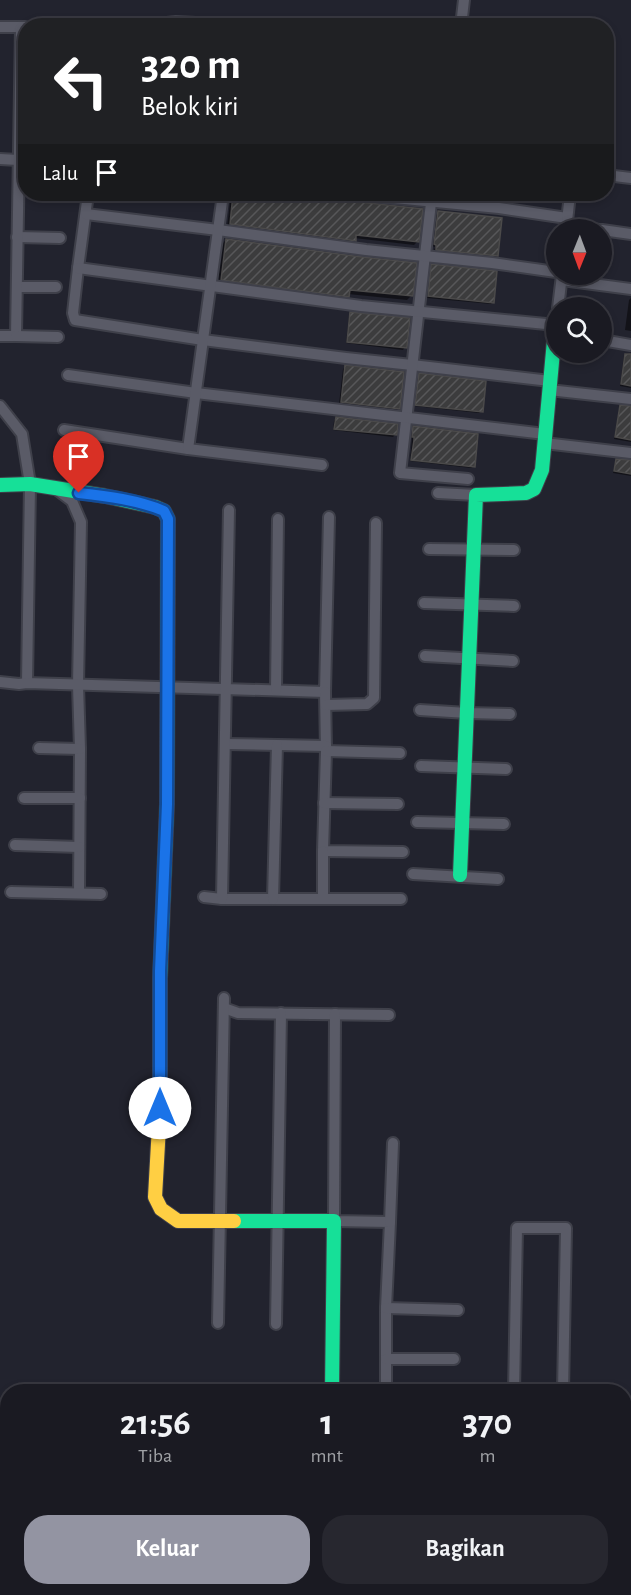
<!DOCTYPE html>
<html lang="id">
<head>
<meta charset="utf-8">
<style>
  :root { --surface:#1a1a22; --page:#27272f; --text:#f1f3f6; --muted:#9fa1a5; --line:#383840; --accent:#9394a2 }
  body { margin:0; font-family:"Alegreya Sans",sans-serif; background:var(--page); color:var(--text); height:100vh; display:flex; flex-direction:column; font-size:22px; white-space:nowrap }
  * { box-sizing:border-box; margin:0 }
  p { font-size:20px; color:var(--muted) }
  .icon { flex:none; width:33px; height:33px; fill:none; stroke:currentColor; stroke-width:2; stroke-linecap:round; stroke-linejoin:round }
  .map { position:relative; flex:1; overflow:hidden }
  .details { position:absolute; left:0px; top:1384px; width:632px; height:212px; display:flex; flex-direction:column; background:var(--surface); border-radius:24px 24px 0 0; box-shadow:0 3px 9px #0003,0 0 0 2px var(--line) }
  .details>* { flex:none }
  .banner { position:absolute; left:18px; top:18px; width:596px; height:183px; border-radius:24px; box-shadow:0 3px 9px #0003,0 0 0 2px var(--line); background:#202124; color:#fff; overflow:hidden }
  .needle { width:39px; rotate:181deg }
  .buttons { position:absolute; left:546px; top:219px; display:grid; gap:12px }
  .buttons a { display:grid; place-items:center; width:66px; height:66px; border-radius:50%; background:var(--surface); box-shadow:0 3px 9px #0003,0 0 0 2px var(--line); font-size:30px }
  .pin { position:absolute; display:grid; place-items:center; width:51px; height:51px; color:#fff; margin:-62px -26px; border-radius:50% 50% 50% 0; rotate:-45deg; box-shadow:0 0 6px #0007 }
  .pin .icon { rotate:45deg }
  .me { position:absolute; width:66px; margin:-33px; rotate:0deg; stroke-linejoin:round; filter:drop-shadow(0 0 4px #0008) }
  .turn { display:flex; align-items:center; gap:21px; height:126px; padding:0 24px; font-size:27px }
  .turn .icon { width:78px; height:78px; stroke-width:2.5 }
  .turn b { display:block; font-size:42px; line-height:51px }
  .then { display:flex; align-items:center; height:57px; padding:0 24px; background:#0003; gap:12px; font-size:22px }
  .eta { display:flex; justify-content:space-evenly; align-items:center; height:102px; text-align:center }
  .eta b { font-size:36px; font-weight:700; line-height:42px }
  .cta { display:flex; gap:12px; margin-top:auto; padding:12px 24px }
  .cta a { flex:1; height:69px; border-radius:24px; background:var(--accent); color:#fff; font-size:24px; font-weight:700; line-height:69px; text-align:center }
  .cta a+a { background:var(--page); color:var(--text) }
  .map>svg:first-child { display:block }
</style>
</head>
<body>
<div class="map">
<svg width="631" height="1595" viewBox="0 0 631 1595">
  <defs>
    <pattern id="building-hatch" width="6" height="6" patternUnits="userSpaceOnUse" patternTransform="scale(1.5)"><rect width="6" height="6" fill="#3c3c3d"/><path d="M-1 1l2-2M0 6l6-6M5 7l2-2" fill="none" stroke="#575759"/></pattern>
  </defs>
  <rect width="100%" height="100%" fill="#22232e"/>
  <!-- shadow -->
  <g fill="#0007">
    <path d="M231 194H343L344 198 418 241 414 245 354 238 351 243 227 227Z"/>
    <path d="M438 194H504V197L501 200Z"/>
    <path d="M438 213 497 256 495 258 434 251 435 247 432 246 436 215Z"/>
    <path d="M226 240 411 296 407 300 348 294V296L343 300 218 284 222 244Z"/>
    <path d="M432 266 493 302 491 304 427 298 430 268Z"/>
    <path d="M631 298V331L625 330 629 300Z"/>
    <path d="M351 314 405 347 403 350 346 343 349 316Z"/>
    <path d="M626 353 631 354V388L620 386 624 355Z"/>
    <path d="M345 367 398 409 396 411 339 404 343 369Z"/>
    <path d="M420 375 481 411 479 413 414 406 417 377Z"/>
    <path d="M621 407 631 408V442L614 439 619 409Z"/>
    <path d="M336 419 395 435 393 437 333 430 334 421Z"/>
    <path d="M413 428 474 466 471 468 410 461 412 438H410L411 430Z"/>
    <path d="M617 460 631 462V476L613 473 615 462Z"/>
  </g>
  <!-- building -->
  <g fill="url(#building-hatch)" stroke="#4b4a4a" stroke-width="1.5">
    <path d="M233 194H327L345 196 347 200 351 201 423 209 419 242 356 235V241L230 224Z"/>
    <path d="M438 211 502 218 498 256 436 250V245L434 244Z"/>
    <path d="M226 239 354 256 417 263 413 296 350 290 349 297 221 280Z"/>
    <path d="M431 264 497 271 494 303 428 296Z"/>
    <path d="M350 312 410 318 407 348 347 342Z"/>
    <path d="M625 354H631V386L621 384Z"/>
    <path d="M345 365 404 372 400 409 341 402Z"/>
    <path d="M419 373 486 381 483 412 415 405Z"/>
    <path d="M620 405 631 406V440L615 437Z"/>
    <path d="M336 417 398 424 397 435 334 429Z"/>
    <path d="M413 426 478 434 475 467 411 460 414 440V437H412Z"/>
    <path d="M616 459 631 460V474L614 471Z"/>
  </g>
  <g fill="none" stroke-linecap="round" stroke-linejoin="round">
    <defs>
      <g id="street">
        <path d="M140 26 176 22 256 26"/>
        <path d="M461 26 464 0"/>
        <path d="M0 27H25"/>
        <path d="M0 159 18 160"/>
        <path d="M606 175 631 178"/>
        <path d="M88 194 78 268 73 313 75 320 203 340 346 358 412 365 550 381"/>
        <path d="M352 194 499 208 567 218"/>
        <path d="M432 194 400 473 468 479"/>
        <path d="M86 214 218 230 366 250 492 263 556 272"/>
        <path d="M567 225 599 230"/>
        <path d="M566 230 570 194"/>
        <path d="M602 230 631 234"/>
        <path d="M17 237 60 238"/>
        <path d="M78 268 361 306 556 325"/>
        <path d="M562 280 631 289"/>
        <path d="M17 287H56"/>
        <path d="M558 308 562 275"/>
        <path d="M0 336H16L21 27"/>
        <path d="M16 336 58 337"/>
        <path d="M602 340 631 345"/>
        <path d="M68 375 196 393 545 434"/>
        <path d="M549 390 631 399"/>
        <path d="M0 406 22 434 30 484 27 683"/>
        <path d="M64 430 188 449 322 465"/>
        <path d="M544 443 631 453"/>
        <path d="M188 449 223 194"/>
        <path d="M56 489 72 501 81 522 78 685 80 749 79 893"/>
        <path d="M438 493 476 495"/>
        <path d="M429 549 514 550"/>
        <path d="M424 603 514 606"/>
        <path d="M425 656 513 661"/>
        <path d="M0 682 19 684 27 683 325 692 329 517"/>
        <path d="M276 690 278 519"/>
        <path d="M325 692 326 751 323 851 403 852"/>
        <path d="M326 705 367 704 374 698 376 523"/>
        <path d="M420 710 467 713 510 714"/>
        <path d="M226 744 326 746"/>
        <path d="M39 748 80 749"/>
        <path d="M326 751 400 753"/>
        <path d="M421 766 506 769"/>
        <path d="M24 798H80"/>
        <path d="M324 803 398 804"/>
        <path d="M417 822 504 824"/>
        <path d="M15 845 79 847"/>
        <path d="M323 851V898"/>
        <path d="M413 874 498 879"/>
        <path d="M11 892 101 894"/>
        <path d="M204 897 222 899H401"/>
        <path d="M222 899 229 510"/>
        <path d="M273 899 277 745"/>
        <path d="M224 1008 238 1013 389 1015"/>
        <path d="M335 1014 334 1221 390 1222 386 1308V1392"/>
        <path d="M390 1222 393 1143"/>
        <path d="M386 1308 458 1310"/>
        <path d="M218 1323 224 998"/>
        <path d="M276 1324 281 1013"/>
        <path d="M386 1359H454"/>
        <path d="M514 1392 517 1228H566L563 1392"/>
        <path d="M624 1436H631"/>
      </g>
      <g id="fast">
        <path d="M0 485 30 484 105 496 155 507 164 511 168 519 167 804 160 979"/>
        <path d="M460 875 476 495 526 493 534 489 542 470 556 319"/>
        <path d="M234 1221H334L332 1392"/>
      </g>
      <path id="slow" d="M160 979V1108L155 1197 161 1209 178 1221H234"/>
    </defs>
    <!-- street casing -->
    <use href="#street" stroke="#3f404a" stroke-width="14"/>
    <!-- fast casing -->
    <use href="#fast" stroke="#3f404a" stroke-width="16"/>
    <!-- slow casing -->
    <use href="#slow" stroke="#3f404a" stroke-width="16"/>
    <!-- street -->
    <use href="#street" stroke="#5a5b67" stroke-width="10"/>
    <!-- fast -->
    <use href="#fast" stroke="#16e098" stroke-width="14"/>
    <!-- slow -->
    <use href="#slow" stroke="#ffcf43" stroke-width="14"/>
  </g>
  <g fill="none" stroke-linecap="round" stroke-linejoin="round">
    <defs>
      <path id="route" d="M79 493C107 496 138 500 164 511L168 519 167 804 160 971V1108"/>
    </defs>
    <!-- route casing -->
    <use href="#route" stroke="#114b97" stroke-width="15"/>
    <!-- route -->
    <use href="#route" stroke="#1a73e8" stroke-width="10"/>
  </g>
</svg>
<div class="buttons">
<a><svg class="needle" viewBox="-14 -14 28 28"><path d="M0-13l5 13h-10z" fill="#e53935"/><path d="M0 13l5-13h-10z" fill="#9fa1a5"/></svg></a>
<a><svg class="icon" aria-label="search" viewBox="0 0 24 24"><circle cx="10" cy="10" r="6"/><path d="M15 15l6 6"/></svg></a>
</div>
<div class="pin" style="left:79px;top:493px;background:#d93025"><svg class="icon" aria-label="arrive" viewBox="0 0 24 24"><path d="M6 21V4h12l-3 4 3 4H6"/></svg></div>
<svg class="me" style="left:160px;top:1108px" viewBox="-20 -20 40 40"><circle r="19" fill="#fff"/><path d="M0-13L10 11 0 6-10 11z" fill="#1a73e8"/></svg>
<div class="banner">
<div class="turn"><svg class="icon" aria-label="left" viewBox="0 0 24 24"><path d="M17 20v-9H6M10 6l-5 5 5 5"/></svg><div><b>320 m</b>Belok kiri</div></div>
<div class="then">Lalu<svg class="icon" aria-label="arrive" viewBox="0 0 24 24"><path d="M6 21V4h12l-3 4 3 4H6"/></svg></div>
</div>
<section class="details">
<div class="eta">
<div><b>21:56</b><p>Tiba</p></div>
<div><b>1</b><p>mnt</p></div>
<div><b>370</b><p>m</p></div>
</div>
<div class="cta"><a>Keluar</a><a>Bagikan</a></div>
</section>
</div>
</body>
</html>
